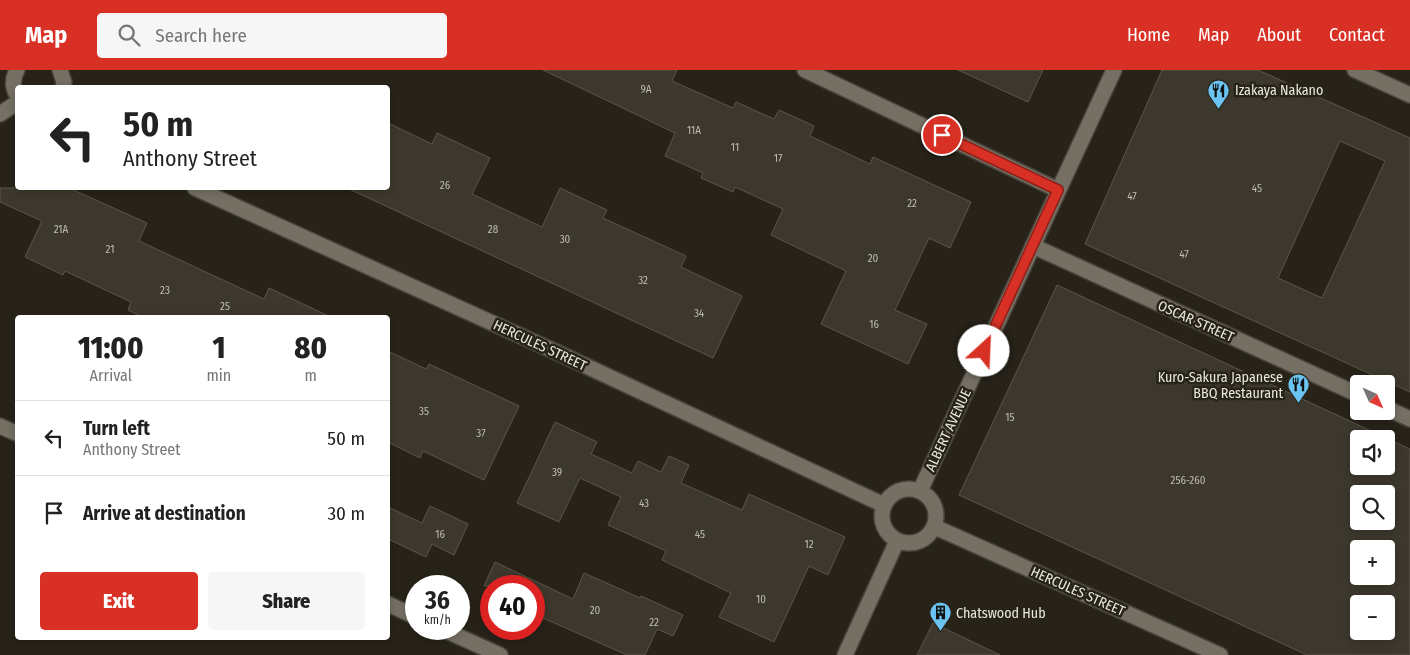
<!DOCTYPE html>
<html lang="en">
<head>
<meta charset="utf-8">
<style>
  :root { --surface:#fff; --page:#f6f6f6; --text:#222; --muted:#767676; --line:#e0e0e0; --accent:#d93025 }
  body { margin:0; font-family:"Fira Sans Condensed",sans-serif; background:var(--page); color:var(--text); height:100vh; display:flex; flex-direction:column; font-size:19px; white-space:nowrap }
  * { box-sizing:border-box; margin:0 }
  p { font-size:16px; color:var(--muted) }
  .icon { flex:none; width:28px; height:28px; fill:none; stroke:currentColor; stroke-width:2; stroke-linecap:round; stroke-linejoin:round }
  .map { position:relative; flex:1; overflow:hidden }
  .details { position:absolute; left:15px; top:245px; width:375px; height:325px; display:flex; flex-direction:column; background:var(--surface); border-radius:5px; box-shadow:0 2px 8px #0003 }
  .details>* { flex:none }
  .hud { position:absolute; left:15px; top:15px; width:375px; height:105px; border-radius:5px; box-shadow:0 2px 8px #0003; background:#fff; color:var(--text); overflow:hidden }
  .needle { width:32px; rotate:135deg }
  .buttons { position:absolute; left:1350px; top:305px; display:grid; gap:10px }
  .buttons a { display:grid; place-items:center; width:45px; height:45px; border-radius:5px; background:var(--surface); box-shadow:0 2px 8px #0003; font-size:25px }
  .speed { position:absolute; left:405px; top:505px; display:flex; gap:10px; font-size:25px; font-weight:700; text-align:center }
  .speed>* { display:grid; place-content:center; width:65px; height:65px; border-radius:50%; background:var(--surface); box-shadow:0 2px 8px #0003; line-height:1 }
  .speed small { font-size:12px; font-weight:400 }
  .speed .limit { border:8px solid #d22; background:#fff; color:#111 }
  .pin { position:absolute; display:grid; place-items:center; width:42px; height:42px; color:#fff; margin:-21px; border:2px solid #fff; border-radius:50%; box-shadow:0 1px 5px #0007 }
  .me { position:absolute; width:55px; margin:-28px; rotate:25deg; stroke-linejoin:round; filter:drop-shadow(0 0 4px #0008) }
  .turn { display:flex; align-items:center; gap:18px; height:105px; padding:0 25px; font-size:22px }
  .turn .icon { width:65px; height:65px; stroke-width:2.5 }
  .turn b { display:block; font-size:35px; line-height:42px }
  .eta { display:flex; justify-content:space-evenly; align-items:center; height:85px; text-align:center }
  .eta b { font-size:30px; font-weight:800; line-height:35px }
  .primary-button { display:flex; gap:10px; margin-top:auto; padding:10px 25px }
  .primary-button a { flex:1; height:58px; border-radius:5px; background:var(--accent); color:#fff; font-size:20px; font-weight:800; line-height:58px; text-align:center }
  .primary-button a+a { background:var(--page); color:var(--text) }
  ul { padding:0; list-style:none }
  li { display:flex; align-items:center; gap:15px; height:75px; padding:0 25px; border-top:1px solid var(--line) }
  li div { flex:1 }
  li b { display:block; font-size:19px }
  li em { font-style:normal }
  header { display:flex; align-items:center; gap:30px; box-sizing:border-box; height:70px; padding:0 25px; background:var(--accent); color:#fff }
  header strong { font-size:24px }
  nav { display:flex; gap:28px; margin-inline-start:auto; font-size:18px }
  .search { width:350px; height:45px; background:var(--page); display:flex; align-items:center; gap:12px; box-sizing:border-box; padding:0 18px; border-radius:5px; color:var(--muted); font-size:19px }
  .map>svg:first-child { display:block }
</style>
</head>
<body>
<header>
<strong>Map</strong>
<div class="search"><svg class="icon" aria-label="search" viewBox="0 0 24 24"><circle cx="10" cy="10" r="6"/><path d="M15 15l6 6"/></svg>Search here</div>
<nav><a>Home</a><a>Map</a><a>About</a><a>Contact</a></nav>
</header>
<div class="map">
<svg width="1410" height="585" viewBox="0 0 1410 585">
  <rect width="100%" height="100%" fill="#282319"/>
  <!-- building -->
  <g fill="#3d382d" stroke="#5b564a" fill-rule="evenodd">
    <path d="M543 0H677L672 11 733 38 736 32 774 49 779 40 814 56 810 66 870 94 873 87 971 132 950 178 929 168 895 240 927 254 908 294 821 254 846 201 771 165 783 139 735 117 733 122 701 108 703 103 665 86 675 63Z"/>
    <path d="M958 0H1043L1028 32Z"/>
    <path d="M1162 0H1258L1410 68V322L1085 174ZM1340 71 1385 91 1322 228 1278 208Z"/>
    <path d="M388 53 432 74 437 63 490 88 472 124 542 157 560 118 607 140 603 148 686 186 681 197 742 226 713 288 347 118H388Z"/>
    <path d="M0 118H69L147 153 139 171 264 229 269 218 333 248H144L128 240 131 232 65 201 63 205 25 187 42 151 0 132Z"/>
    <path d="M1057 215 1410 379V585H1307L959 425ZM1359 369H1386V396H1359ZM1359 424H1386V451H1359ZM1359 479H1386V506H1359ZM1359 534H1386V561H1359Z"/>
    <path d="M388 281 426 299 429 294 519 336 484 410 423 381 420 388 388 372Z"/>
    <path d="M555 352 597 372 591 384 632 403 638 391 661 402 669 386 689 395 681 413 742 440 749 424 845 467 828 505 809 496 774 572 719 547 731 523 662 490 666 481 608 455 621 427 580 408 559 452 517 433Z"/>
    <path d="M430 436 468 454 454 485 432 474 426 487 388 469V437L422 453Z"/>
    <path d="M495 492 573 529 584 503 640 528 641 526 683 545 673 566 657 559 645 585H627L534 544V516H484Z"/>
    <path d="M933 553 1000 585H917Z"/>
  </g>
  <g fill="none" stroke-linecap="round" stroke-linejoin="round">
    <defs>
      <g id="minor">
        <path d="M17 0C12 10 12 17 18 27"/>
        <path d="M60 0 64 12 63 18"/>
        <path d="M805 0 1058 120"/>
        <path d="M0 44 18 32"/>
        <path d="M195 118 556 282 884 435"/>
        <path d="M1033 176 1359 325"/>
        <path d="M1386 338 1410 349"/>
        <path d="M0 356 18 364"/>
        <path d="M935 457 1220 585"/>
        <path d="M388 534 416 547"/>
        <path d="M442 559 500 585"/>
      </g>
      <g id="tertiary">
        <path d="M1355 0 1410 25"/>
        <circle cx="909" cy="446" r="27"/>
        <path d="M920 421 1114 0"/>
        <path d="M845 585 897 471"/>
      </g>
    </defs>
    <!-- minor casing -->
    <use href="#minor" stroke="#454139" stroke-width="18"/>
    <!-- tertiary casing -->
    <use href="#tertiary" stroke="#454139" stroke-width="18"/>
    <!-- minor -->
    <use href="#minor" stroke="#757063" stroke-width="15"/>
    <!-- tertiary -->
    <use href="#tertiary" stroke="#757063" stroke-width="15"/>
  </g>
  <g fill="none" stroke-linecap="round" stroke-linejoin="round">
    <defs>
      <path id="route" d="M942 65 1058 120 984 281"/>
    </defs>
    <!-- route casing -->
    <use href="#route" stroke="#8d1f18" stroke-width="12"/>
    <!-- route -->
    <use href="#route" stroke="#d93025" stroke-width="9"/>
  </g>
  <!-- icons -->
  <defs>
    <symbol id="restaurant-pin" viewBox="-11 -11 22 30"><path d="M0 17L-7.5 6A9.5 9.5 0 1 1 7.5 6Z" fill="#6ac3f1" stroke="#282319"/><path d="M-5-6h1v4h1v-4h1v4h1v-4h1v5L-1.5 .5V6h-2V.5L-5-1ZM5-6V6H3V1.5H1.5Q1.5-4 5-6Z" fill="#111"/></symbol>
    <symbol id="building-pin" viewBox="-11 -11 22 30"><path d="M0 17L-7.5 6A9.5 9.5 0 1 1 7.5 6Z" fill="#6ac3f1" stroke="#282319"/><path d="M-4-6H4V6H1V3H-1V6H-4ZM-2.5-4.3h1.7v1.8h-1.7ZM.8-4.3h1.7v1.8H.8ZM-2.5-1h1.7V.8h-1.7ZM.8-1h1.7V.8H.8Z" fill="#111"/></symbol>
  </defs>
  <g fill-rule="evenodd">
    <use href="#restaurant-pin" x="1206" y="8" width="25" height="34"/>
    <use href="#restaurant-pin" x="1286" y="302" width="25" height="34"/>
    <use href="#building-pin" x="928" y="530" width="25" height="34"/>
  </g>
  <g text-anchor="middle" stroke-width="5" stroke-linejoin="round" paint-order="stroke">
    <!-- number labels -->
    <g font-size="11" fill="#bfbbb3">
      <text x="646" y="23">9A</text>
      <text x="694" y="64">11A</text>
      <text x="735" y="81">11</text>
      <text x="778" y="92">17</text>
      <text x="445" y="119">26</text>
      <text x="1257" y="122">45</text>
      <text x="1132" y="130">47</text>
      <text x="912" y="137">22</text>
      <text x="61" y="163">21A</text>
      <text x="493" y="163">28</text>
      <text x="565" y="173">30</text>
      <text x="110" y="183">21</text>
      <text x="1184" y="188">47</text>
      <text x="873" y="192">20</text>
      <text x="643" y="214">32</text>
      <text x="165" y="224">23</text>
      <text x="225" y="240">25</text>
      <text x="699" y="247">34</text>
      <text x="874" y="258">16</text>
      <text x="424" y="345">35</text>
      <text x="1010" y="351">15</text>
      <text x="481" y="367">37</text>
      <text x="557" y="406">39</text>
      <text x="1188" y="414">256-260</text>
      <text x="644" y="437">43</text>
      <text x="440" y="468">16</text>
      <text x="700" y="468">45</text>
      <text x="809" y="478">12</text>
      <text x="761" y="533">10</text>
      <text x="595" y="544">20</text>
      <text x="654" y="556">22</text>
    </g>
    <!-- poi labels -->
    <g font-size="14" fill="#eae7e0" stroke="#282319" text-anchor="start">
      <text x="1235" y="25">Izakaya Nakano</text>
      <text x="1283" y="312" text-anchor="end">Kuro-Sakura Japanese<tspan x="1283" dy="16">BBQ Restaurant</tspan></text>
      <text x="956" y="548">Chatswood Hub</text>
    </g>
    <!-- street labels -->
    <g font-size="14" fill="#eae7e0" stroke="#282319">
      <text transform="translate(1196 251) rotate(24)" y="5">OSCAR STREET</text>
      <text transform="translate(540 275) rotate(25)" y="5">HERCULES STREET</text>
      <text transform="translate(948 360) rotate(-65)" y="5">ALBERT AVENUE</text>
      <text transform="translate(1078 521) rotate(24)" y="5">HERCULES STREET</text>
    </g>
  </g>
</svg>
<div class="buttons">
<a><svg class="needle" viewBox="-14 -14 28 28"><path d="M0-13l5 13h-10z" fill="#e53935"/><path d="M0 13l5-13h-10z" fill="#767676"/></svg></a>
<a><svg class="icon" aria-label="sound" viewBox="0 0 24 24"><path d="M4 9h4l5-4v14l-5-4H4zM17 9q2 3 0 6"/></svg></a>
<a><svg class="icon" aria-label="search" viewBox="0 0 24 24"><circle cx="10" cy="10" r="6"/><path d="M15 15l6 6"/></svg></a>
<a>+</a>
<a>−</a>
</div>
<div class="speed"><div>36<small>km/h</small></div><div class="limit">40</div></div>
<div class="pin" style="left:942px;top:65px;background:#d93025"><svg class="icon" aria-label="arrive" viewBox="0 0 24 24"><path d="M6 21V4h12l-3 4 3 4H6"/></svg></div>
<svg class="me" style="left:984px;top:281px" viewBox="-20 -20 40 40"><circle r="19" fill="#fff"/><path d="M0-13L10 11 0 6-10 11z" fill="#d93025"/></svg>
<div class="hud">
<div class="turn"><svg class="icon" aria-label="left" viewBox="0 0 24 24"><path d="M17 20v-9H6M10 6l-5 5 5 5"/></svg><div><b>50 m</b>Anthony Street</div></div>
</div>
<section class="details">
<div class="eta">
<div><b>11:00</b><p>Arrival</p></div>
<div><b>1</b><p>min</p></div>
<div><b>80</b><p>m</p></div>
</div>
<ul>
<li><svg class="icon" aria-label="left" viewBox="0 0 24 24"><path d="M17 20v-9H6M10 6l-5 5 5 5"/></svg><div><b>Turn left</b><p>Anthony Street</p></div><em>50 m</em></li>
<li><svg class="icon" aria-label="arrive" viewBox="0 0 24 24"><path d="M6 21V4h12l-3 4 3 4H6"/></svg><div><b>Arrive at destination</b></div><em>30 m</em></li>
</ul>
<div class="primary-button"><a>Exit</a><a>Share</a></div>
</section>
</div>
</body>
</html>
